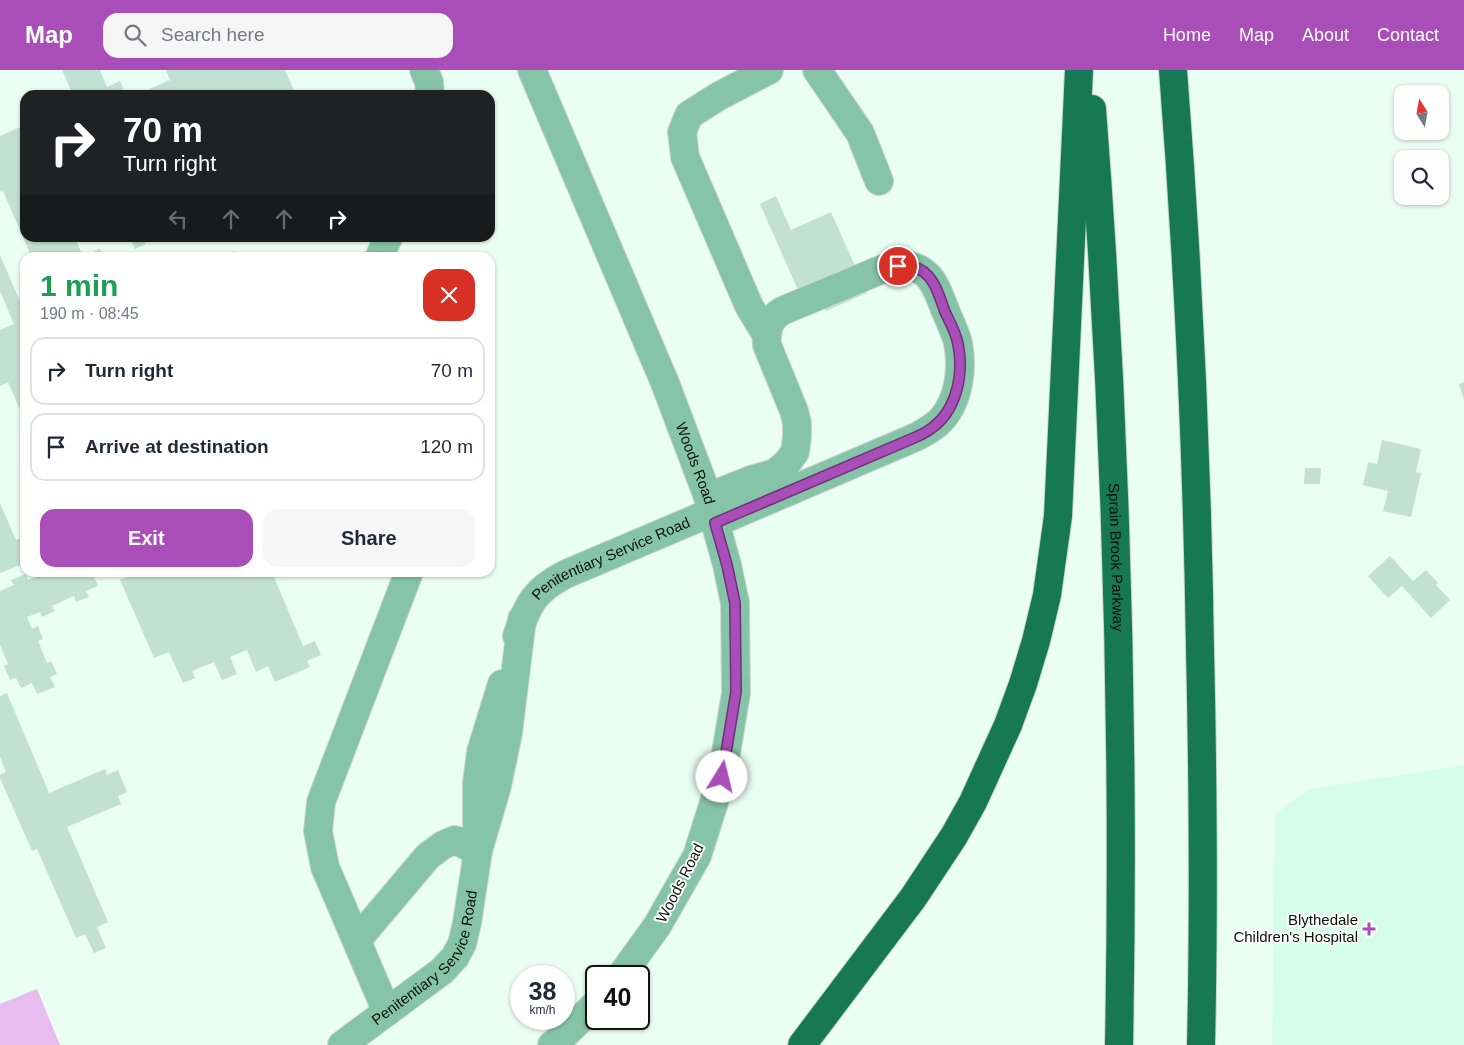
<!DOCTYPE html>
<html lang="en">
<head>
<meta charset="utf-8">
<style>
  :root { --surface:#fff; --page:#f6f6f7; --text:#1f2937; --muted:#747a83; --line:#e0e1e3; --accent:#a94db8 }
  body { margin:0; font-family:Arial,sans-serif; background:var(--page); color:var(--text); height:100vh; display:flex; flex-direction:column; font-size:19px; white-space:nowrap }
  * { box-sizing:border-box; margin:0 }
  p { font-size:16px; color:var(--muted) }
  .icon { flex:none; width:28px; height:28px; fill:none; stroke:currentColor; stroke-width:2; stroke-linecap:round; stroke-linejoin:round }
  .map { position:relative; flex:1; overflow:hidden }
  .details { position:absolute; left:20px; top:182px; width:475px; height:325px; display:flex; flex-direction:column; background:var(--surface); border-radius:15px; box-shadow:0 1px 4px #0004 }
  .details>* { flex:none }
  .top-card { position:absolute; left:20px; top:20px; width:475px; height:152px; border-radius:15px; box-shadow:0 1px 4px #0004; background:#202124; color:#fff; overflow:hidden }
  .needle { width:32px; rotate:349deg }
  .fabs { position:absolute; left:1394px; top:15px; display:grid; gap:10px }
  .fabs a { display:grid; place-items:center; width:55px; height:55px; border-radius:10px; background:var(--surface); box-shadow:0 1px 4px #0004; font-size:25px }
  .speed { position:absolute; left:510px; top:895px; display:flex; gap:10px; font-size:25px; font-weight:700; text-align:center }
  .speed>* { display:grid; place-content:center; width:65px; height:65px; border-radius:50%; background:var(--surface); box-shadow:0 1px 4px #0004; line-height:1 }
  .speed small { font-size:12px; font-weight:400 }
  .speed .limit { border:2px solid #111; border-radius:8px; background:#fff; color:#111 }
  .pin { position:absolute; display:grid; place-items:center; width:42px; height:42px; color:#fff; margin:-21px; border:2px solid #fff; border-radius:50%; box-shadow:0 1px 5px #0007 }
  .me { position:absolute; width:55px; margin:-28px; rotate:9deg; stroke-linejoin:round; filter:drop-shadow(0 0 4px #0008) }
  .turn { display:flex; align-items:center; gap:18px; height:105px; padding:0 20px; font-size:22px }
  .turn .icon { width:65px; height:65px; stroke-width:2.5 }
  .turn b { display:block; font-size:35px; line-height:42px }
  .lanes { display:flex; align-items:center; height:48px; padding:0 20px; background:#0003; justify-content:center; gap:25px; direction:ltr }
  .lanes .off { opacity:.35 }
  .round { display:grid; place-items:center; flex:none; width:52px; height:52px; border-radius:15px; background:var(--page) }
  .head { display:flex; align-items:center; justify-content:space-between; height:85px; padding:0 20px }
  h1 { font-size:30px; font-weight:600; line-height:38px; color:#1e9e55 }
  .cta { display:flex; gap:10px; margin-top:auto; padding:10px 20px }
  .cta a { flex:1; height:58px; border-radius:15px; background:var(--accent); color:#fff; font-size:20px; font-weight:600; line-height:58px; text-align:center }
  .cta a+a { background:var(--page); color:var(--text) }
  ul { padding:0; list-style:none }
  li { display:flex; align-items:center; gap:15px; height:68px; margin:0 10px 8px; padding:0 10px; border:2px solid var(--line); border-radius:15px }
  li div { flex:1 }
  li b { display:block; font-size:19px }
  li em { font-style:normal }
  header { display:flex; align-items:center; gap:30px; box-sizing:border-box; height:70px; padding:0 25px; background:var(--accent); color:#fff }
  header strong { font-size:24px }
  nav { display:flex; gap:28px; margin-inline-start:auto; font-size:18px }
  .search { width:350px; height:45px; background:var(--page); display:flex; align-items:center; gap:12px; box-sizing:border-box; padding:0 18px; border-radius:15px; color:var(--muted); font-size:19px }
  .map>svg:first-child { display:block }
</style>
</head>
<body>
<header>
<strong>Map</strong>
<div class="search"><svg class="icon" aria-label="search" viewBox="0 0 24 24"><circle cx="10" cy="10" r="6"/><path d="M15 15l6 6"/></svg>Search here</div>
<nav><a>Home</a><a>Map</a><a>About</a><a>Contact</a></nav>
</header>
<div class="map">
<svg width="1464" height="975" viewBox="0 0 1464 975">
  <rect width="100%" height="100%" fill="#ebfef4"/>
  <!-- built -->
  <path fill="#d5fee9" d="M1464 695V975H1272L1275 744 1309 719Z"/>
  <!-- green -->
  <path fill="#e8bcef" d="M37 919 60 975H0V934Z"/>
  <!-- building -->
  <g fill="#c1e1d1">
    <path d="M62 0H100L107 17 120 11 126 25H73Z"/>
    <path d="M166 0H285L296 25H136L170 10Z"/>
    <path d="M25 55V168H75L83 186 100 179 104 188H32L3 121 0 122V66Z"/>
    <path d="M776 126 791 160 831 142 867 223 826 241 817 220 801 227 760 134Z"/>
    <path d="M130 168H143L146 174 135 179Z"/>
    <path d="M234 181 237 187H219Z"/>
    <path d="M0 185 25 243V351L8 312 0 316V260L14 254 0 221Z"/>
    <path d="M1464 312V330L1459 314Z"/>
    <path d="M1382 370 1421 379 1416 402 1421 403 1411 447 1383 441 1388 421 1363 415 1368 392 1377 394Z"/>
    <path d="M1305 398H1321L1320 414H1304Z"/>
    <path d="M0 433 16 470 25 466V493L0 503Z"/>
    <path d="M1390 486 1413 511 1426 500 1438 513 1436 515 1450 530 1431 548 1402 516 1388 528 1368 506Z"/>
    <path d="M46 502H92L98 516 86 521 89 527 76 532 74 526 52 536 55 541 42 547 40 542 27 547 32 559 38 556 43 569 38 571 47 593 51 591 57 604 50 607 55 617 37 624 32 613 21 618 16 608 10 610 4 596 8 594 0 575V521L14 515 11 510 26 504 28 510Z"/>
    <path d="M137 503H285L274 507 303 576 315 571 321 585 307 591 310 597 275 612 268 596 256 602 247 580 230 587 237 604 222 610 214 592 192 601 195 608 183 613 169 582 154 588 120 510Z"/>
    <path d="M7 623 49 723 105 699 107 705 118 700 127 722 118 726 121 734 67 757 108 852 97 857 106 878 94 883 85 864 76 868 37 779 32 781 0 708V705L6 702 0 687V626Z"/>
  </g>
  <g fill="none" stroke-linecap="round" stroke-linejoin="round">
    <defs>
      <g id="minor">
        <path d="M424 0 429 12 430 25"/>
        <path id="s1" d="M532 0 665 313 708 427 727 495 735 533 736 623 722 707 697 786 657 856 621 906"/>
        <path d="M817 0 860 63 879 111"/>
        <path d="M379 188 388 168"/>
        <path d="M766 264 749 236 685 87 682 62 689 45 719 26 769 0"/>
        <path d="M708 427 751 410 775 403 787 393 795 382 797 367V353L794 341 767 275C766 260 769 249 782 241L885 198C896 196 912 193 922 201 934 208 939 225 944 237 948 248 955 261 958 273 963 298 959 331 941 350 934 358 925 362 916 367L715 453"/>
        <path id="s2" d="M517 566C528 533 535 520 566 504L712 442"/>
        <path d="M477 755V713L481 682 502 614"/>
        <path d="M357 870 428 786 443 775 455 770 478 781"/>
        <path d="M387 942 325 797 318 761 321 732 409 502"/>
        <path id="s3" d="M342 975 442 901 455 887 462 874 467 853 478 781 497 716 508 663 522 549"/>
        <path d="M552 975 561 968 596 934"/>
      </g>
      <g id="highway">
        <path d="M1173 0C1188 192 1197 385 1200 578 1203 710 1204 843 1201 975"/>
        <path id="s4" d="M1092 39C1116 350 1125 663 1119 975"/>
        <path d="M802 975 913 828 954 766 973 732 1008 655 1023 614 1036 571 1047 525 1058 446 1079 0"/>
      </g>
    </defs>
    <!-- minor casing -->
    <use href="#minor" stroke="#c7d8cf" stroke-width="30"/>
    <!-- highway casing -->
    <use href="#highway" stroke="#c7d8cf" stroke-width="30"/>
    <!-- minor -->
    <use href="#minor" stroke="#86c4a7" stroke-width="28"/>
    <!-- highway -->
    <use href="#highway" stroke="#177856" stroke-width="28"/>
  </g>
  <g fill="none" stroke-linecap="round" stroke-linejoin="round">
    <defs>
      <path id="route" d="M722 707 736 622 735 533 727 495 715 453 916 367C920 365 925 363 929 360 957 342 964 304 958 274 956 263 950 252 945 242 939 225 933 201 913 197 908 196 903 196 898 196"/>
    </defs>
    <!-- route casing -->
    <use href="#route" stroke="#6e3278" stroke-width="12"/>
    <!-- route -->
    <use href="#route" stroke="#a94db8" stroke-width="9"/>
  </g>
  <!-- markers -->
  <path fill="#a94db8" stroke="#fff" stroke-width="2" d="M1366.5 851.5h5v5h5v5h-5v5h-5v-5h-5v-5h5z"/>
  <g text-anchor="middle" stroke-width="4" stroke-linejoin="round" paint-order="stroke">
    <!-- street labels -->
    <g font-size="15" fill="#07120d" stroke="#fff">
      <text dy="5" stroke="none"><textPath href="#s1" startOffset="426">Woods Road</textPath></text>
      <text dy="5" stroke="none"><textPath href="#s4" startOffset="449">Sprain Brook Parkway</textPath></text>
      <text dy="5" stroke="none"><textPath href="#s2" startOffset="129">Penitentiary Service Road</textPath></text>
      <text transform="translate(680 813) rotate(-63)" y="5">Woods Road</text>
      <text dy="5" stroke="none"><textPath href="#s3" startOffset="126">Penitentiary Service Road</textPath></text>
    </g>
    <!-- poi labels -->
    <g font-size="15" fill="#07120d" stroke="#fff" text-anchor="end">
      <text x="1358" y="855">Blythedale<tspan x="1358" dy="17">Children's Hospital</tspan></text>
    </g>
  </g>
</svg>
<div class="fabs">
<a><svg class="needle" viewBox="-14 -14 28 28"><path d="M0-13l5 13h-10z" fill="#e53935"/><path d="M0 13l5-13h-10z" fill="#747a83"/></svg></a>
<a><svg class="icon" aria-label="search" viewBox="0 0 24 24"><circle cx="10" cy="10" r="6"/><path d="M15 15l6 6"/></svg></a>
</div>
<div class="speed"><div>38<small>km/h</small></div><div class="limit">40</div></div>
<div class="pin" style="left:898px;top:196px;background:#d93025"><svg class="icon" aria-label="arrive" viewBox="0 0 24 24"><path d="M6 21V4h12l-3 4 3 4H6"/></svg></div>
<svg class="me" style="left:722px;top:707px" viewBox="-20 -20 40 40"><circle r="19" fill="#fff"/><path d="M0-13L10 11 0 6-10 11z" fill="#a94db8"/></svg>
<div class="top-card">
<div class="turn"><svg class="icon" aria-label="right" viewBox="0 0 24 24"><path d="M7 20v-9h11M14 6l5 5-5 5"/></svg><div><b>70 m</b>Turn right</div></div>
<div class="lanes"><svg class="icon off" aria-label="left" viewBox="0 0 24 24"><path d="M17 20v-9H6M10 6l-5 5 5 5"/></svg><svg class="icon off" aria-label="ahead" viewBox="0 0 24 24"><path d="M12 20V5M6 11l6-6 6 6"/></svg><svg class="icon off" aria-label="ahead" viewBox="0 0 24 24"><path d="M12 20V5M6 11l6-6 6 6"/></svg><svg class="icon" aria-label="right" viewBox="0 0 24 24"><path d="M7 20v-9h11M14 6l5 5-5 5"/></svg></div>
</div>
<section class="details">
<div class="head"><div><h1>1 min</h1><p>190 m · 08:45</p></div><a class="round" style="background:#d93025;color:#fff"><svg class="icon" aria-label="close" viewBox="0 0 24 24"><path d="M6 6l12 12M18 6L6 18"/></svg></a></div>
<ul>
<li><svg class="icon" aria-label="right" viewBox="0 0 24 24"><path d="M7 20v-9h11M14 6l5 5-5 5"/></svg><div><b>Turn right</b></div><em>70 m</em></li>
<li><svg class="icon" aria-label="arrive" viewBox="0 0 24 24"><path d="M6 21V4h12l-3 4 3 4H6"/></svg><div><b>Arrive at destination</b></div><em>120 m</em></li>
</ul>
<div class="cta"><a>Exit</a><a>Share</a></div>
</section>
</div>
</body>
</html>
